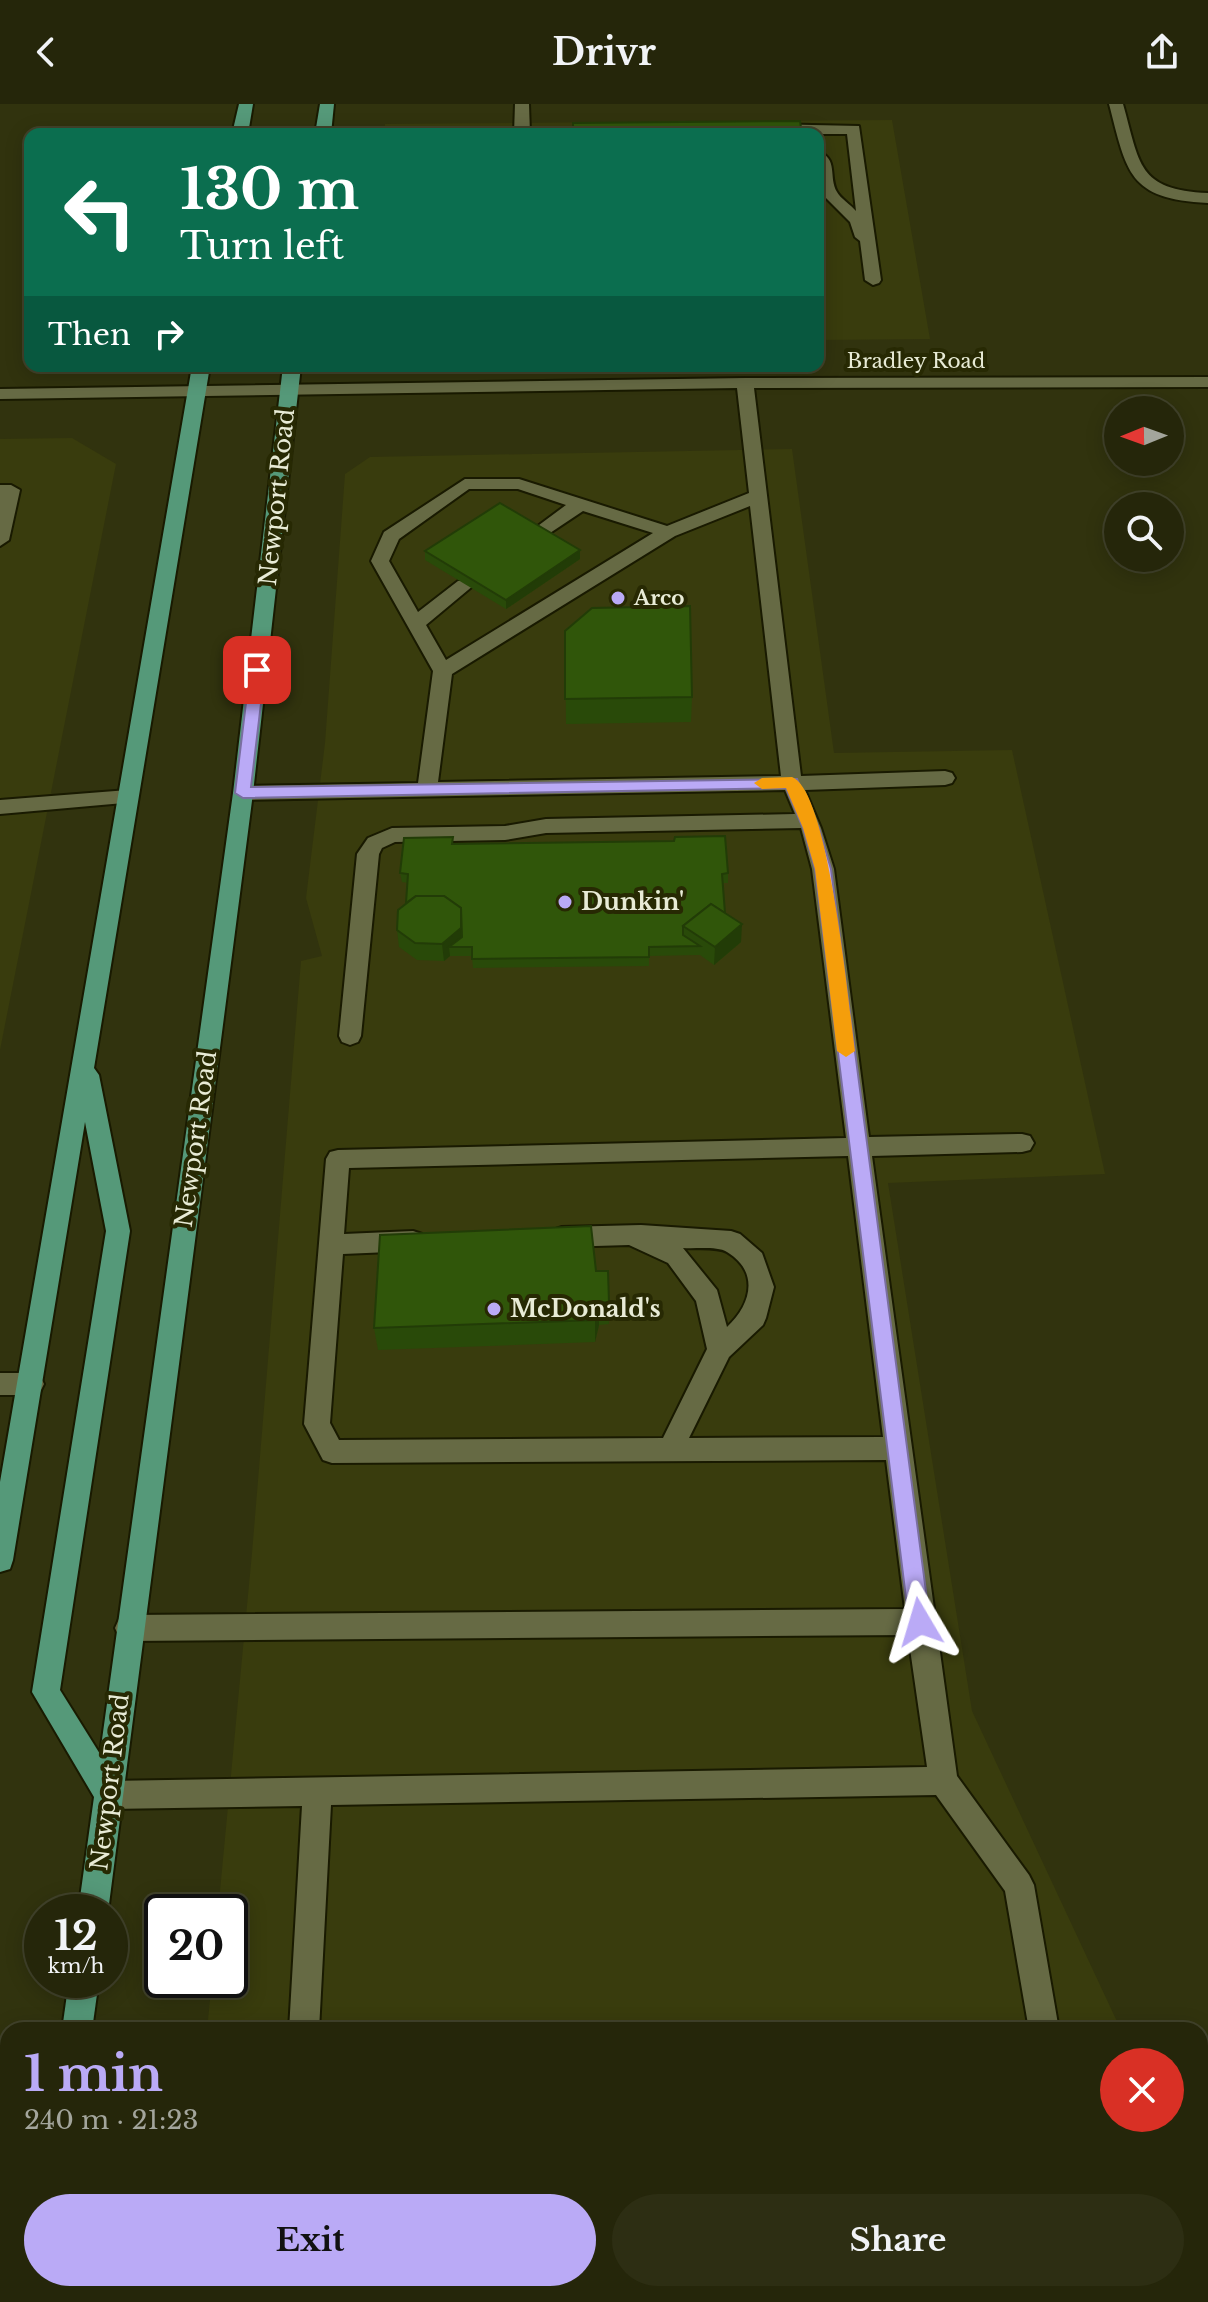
<!DOCTYPE html>
<html lang="en">
<head>
<meta charset="utf-8">
<style>
  :root { --surface:#25260a; --page:#2d2e13; --text:#f1f3f6; --muted:#a3a59c; --line:#42432b; --accent:#baaaf6 }
  body { margin:0; font-family:"Libre Baskerville",serif; background:var(--page); color:var(--text); height:100vh; display:flex; flex-direction:column; font-size:30px; white-space:nowrap }
  * { box-sizing:border-box; margin:0 }
  p { font-size:26px; color:var(--muted) }
  .icon { flex:none; width:44px; height:44px; fill:none; stroke:currentColor; stroke-width:2; stroke-linecap:round; stroke-linejoin:round }
  .map { position:relative; flex:1; overflow:hidden }
  .panel { position:absolute; left:0px; top:1918px; width:1208px; height:280px; display:flex; flex-direction:column; background:var(--surface); border-radius:24px 24px 0 0; box-shadow:0 4px 20px #0003,0 0 0 2px var(--line) }
  .panel>* { flex:none }
  .banner { position:absolute; left:24px; top:24px; width:800px; height:244px; border-radius:16px; box-shadow:0 4px 20px #0003,0 0 0 2px var(--line); background:#0b6e4f; color:#fff; overflow:hidden }
  .needle { width:52px; rotate:269deg }
  .controls { position:absolute; left:1104px; top:292px; display:grid; gap:16px }
  .controls a { display:grid; place-items:center; width:80px; height:80px; border-radius:50%; background:var(--surface); box-shadow:0 4px 20px #0003,0 0 0 2px var(--line); font-size:40px }
  .speed { position:absolute; left:24px; top:1790px; display:flex; gap:16px; font-size:40px; font-weight:700; text-align:center }
  .speed>* { display:grid; place-content:center; width:104px; height:104px; border-radius:50%; background:var(--surface); box-shadow:0 4px 20px #0003,0 0 0 2px var(--line); line-height:1 }
  .speed small { font-size:20px; font-weight:400 }
  .speed .limit { border:4px solid #111; border-radius:12px; background:#fff; color:#111 }
  .pin { position:absolute; display:grid; place-items:center; width:68px; height:68px; color:#fff; margin:-34px; border-radius:16px; box-shadow:0 4px 12px #0006 }
  .me { position:absolute; width:88px; margin:-44px; rotate:353deg; stroke-linejoin:round; filter:drop-shadow(0 0 6px #0008) }
  .turn { display:flex; align-items:center; gap:28px; height:168px; padding:0 24px; font-size:36px }
  .turn .icon { width:104px; height:104px; stroke-width:2.5 }
  .turn b { display:block; font-size:56px; line-height:68px }
  .then { display:flex; align-items:center; height:76px; padding:0 24px; background:#0003; gap:16px; font-size:30px }
  .round { display:grid; place-items:center; flex:none; width:84px; height:84px; border-radius:42px; background:var(--page) }
  .summary { display:flex; align-items:center; justify-content:space-between; height:136px; padding:0 24px }
  h1 { font-size:48px; font-weight:700; line-height:60px; color:var(--accent) }
  .primary-button { display:flex; gap:16px; margin-top:auto; padding:16px 24px }
  .primary-button a { flex:1; height:92px; border-radius:48px; background:var(--accent); color:#111; font-size:32px; font-weight:700; line-height:92px; text-align:center }
  .primary-button a+a { background:var(--page); color:var(--text) }
  header { display:flex; justify-content:space-between; align-items:center; height:104px; padding:0 24px; background:var(--surface); font-size:36px; font-weight:700 }
  .map>svg:first-child { display:block }
</style>
</head>
<body>
<header><svg class="icon" aria-label="back" viewBox="0 0 24 24"><path d="M15 5l-7 7 7 7"/></svg>Drivr<svg class="icon" aria-label="share" viewBox="0 0 24 24"><path d="M12 15V3M7 8l5-5 5 5M5 13v7h14v-7"/></svg></header>
<div class="map">
<svg width="1208" height="2198" viewBox="0 0 1208 2198">
  <rect width="100%" height="100%" fill="#31330e"/>
  <!-- built -->
  <g fill="#393c0d">
    <path d="M892 16 930 235 818 236V30H384L385 20Z"/>
    <path d="M72 334 116 360 0 946V335Z"/>
    <path d="M792 345 834 649 1012 646 1105 1070 888 1079 972 1607 1121 1926H207L212 1876H230V1808H218L252 1449 301 857 322 852 306 794 325 639 345 370 370 353Z"/>
    <path d="M1200 2098 1208 2116V2198H181L182 2190H1200Z"/>
  </g>
  <g fill="none" stroke-linecap="round" stroke-linejoin="round">
    <defs>
      <g id="minor">
        <path d="M515 0H529L530 30H514Z"/>
        <path d="M1109 0H1123C1140 60 1137 86 1208 89V99C1128 95 1127 69 1109 0Z"/>
        <path d="M766 20 859 22 881 176 879 179 873 181 865 176 860 137 855 133 850 118 820 88 818 47C839 55 828 73 837 88 840 94 851 101 856 107L847 30H717L725 25Z"/>
        <path d="M1208 273V283L754 284 801 672 945 667 952 669 955 674 952 679 945 681 805 686 821 724 834 765 869 1033 1022 1030 1030 1032 1034 1039 1030 1046 1022 1048 872 1052 957 1672 1029 1771 1034 1781 1059 1926H1029L1005 1787 936 1691 331 1701 319 1926H289L302 1702 109 1705 99 1701 95 1691 99 1681 109 1677 927 1663 908 1531 129 1537 119 1533 115 1524 119 1515 129 1511 905 1505 886 1356 332 1359 323 1356 304 1320 326 1055 330 1048 338 1046 846 1034 812 765 801 724 546 729 505 736 395 738 382 744 379 750 361 932 358 938 350 941 342 938 339 932 357 750 368 734 392 724 505 722 546 715 795 710 785 686 243 696 236 694 233 689 236 684 243 682 418 679 433 567 371 457 384 428 465 375H519L667 422 749 389 737 284 0 295V285L745 274ZM469 385H518L566 401 531 427 529 431 531 435 538 437 583 407 653 429 446 556 426 521 474 481 472 477H458L418 508 389 457 399 435ZM750 402 781 672 438 678 452 570 675 432ZM848 1052 883 1333 689 1334 729 1253 763 1221 766 1214 774 1183 762 1149 740 1130 731 1127 641 1121 562 1123 553 1126 550 1133 553 1140 562 1143 629 1141 668 1159 696 1197 707 1245 663 1334 339 1336 330 1319 343 1150 413 1147 422 1144 425 1137 422 1130 413 1127 344 1130 349 1064ZM683 1144C696 1145 717 1142 727 1148 760 1168 751 1201 727 1223L717 1186Z"/>
        <path d="M0 381H11L20 386 9 436 0 442Z"/>
        <path d="M128 686 135 688 138 693 135 698 0 710V696Z"/>
        <path d="M0 1269H31L40 1272 44 1280 40 1288 31 1291H0Z"/>
        <path d="M272 2190H306L305 2198H271Z"/>
        <path d="M1118 2190H1153L1157 2198H1122Z"/>
      </g>
      <g id="major">
        <path d="M239 0H253L248 30H232Z"/>
        <path d="M320 0H334L331 30H315Z"/>
        <path d="M192 262H210L94 964 99 971 130 1127 60 1586 100 1650 233 689 283 262H301L253 689 108 1808H78L94 1693 32 1588 106 1127 85 1018 13 1456 10 1465 0 1468V1378Z"/>
        <path d="M69 1876H99L92 1926H62Z"/>
        <path d="M23 2190H57L55 2198H21Z"/>
      </g>
    </defs>
    <!-- minor casing -->
    <use href="#minor" stroke="#191a01" stroke-width="4"/>
    <!-- major casing -->
    <use href="#major" stroke="#191a01" stroke-width="4"/>
    <!-- minor -->
    <use href="#minor" fill="#666a44" fill-rule="evenodd"/>
    <!-- major -->
    <use href="#major" fill="#559979" fill-rule="evenodd"/>
  </g>
  <!-- wall -->
  <g fill="#294a09">
    <path d="M425 447 580 455 506 505 425 456Z"/>
    <path d="M565 527 692 593 691 618 566 620Z"/>
    <path d="M453 733V740L728 769V779H723L725 809 741 838 714 861 700 851 649 852V862L473 864 472 852H450L444 857 417 856 399 843 397 826 406 799 408 779 402 778 400 769Z"/>
    <path d="M596 1167H608L609 1220 599 1221 595 1238 378 1246 374 1224Z"/>
  </g>
  <!-- shaded-wall -->
  <g fill="#223c07">
    <path d="M580 446V455L506 505V496Z"/>
    <path d="M742 820 741 838 714 861 715 843Z"/>
    <path d="M461 824 463 842 449 843 450 852 444 857 442 840Z"/>
    <path d="M598 1199 599 1221 595 1238V1216Z"/>
  </g>
  <!-- building -->
  <g fill="#30560a" stroke="#223c07" stroke-width="2">
    <path d="M800 17 802 30H573V19Z"/>
    <path d="M500 399 580 446 506 496 425 447Z"/>
    <path d="M690 502 692 593 565 595V527L592 504Z"/>
    <path d="M725 732 728 769 722 770 725 809 711 800 683 822V831L700 842 649 843V853L472 855V843H449L462 833 461 804 444 792H416L406 799 408 770 400 769 404 734 453 733 452 740 674 737 675 733Z"/>
    <path d="M416 792H444L461 804V824L442 840 415 839 397 826 398 806Z"/>
    <path d="M711 800 742 820 715 843 683 822Z"/>
    <path d="M591 1122 596 1167H608L609 1198 598 1199 595 1216 374 1224 380 1131Z"/>
  </g>
  <!-- route -->
  <path fill="#baaaf6" stroke="#796ea0" stroke-width="2" d="M257 561 265 566 251 683 797 675 819 724 831 765 930 1518 927 1525 920 1528 912 1525 909 1518 815 765 803 724 786 684 243 694 235 689 250 566Z"/>
  <!-- slow -->
  <path fill="#f59e0b" d="M792 673C829 686 849 904 855 947L846 953 837 947 815 765 803 724 786 684 762 685 754 679 762 674Z"/>
  <!-- markers -->
  <g fill="#baaaf6" stroke="#272903" stroke-width="3">
    <circle cx="618" cy="494" r="8"/>
    <circle cx="565" cy="798" r="8"/>
    <circle cx="494" cy="1205" r="8"/>
  </g>
  <g text-anchor="middle" stroke-width="8" stroke-linejoin="round" paint-order="stroke">
    <!-- far-street labels -->
    <g font-size="20" fill="#e8ebd6" stroke="#272903">
      <text x="916" y="264">Bradley Road</text>
    </g>
    <!-- far-poi labels -->
    <g font-size="20" font-weight="bold" fill="#e8ebd6" stroke="#272903" text-anchor="start">
      <text x="634" y="501">Arco</text>
    </g>
    <!-- street labels -->
    <g font-size="24" fill="#e8ebd6" stroke="#272903">
      <text transform="translate(277 393) rotate(-84)" y="8">Newport Road</text>
      <text transform="translate(196 1035) rotate(-82)" y="8">Newport Road</text>
      <text transform="translate(110 1678) rotate(-83)" y="8">Newport Road</text>
    </g>
    <!-- poi labels -->
    <g font-size="24" font-weight="bold" fill="#e8ebd6" stroke="#272903" text-anchor="start">
      <text x="581" y="806">Dunkin'</text>
      <text x="510" y="1213">McDonald's</text>
    </g>
  </g>
</svg>
<div class="controls">
<a><svg class="needle" viewBox="-14 -14 28 28"><path d="M0-13l5 13h-10z" fill="#e53935"/><path d="M0 13l5-13h-10z" fill="#a3a59c"/></svg></a>
<a><svg class="icon" aria-label="search" viewBox="0 0 24 24"><circle cx="10" cy="10" r="6"/><path d="M15 15l6 6"/></svg></a>
</div>
<div class="speed"><div>12<small>km/h</small></div><div class="limit">20</div></div>
<div class="pin" style="left:257px;top:566px;background:#d93025"><svg class="icon" aria-label="arrive" viewBox="0 0 24 24"><path d="M6 21V4h12l-3 4 3 4H6"/></svg></div>
<svg class="me" style="left:920px;top:1518px" viewBox="-20 -20 40 40"><path d="M0-17L14 15 0 8-14 15z" fill="#baaaf6" stroke="#fff" stroke-width="4"/></svg>
<div class="banner">
<div class="turn"><svg class="icon" aria-label="left" viewBox="0 0 24 24"><path d="M17 20v-9H6M10 6l-5 5 5 5"/></svg><div><b>130 m</b>Turn left</div></div>
<div class="then">Then<svg class="icon" aria-label="right" viewBox="0 0 24 24"><path d="M7 20v-9h11M14 6l5 5-5 5"/></svg></div>
</div>
<section class="panel">
<div class="summary"><div><h1>1 min</h1><p>240 m · 21:23</p></div><a class="round" style="background:#d93025;color:#fff"><svg class="icon" aria-label="close" viewBox="0 0 24 24"><path d="M6 6l12 12M18 6L6 18"/></svg></a></div>
<div class="primary-button"><a>Exit</a><a>Share</a></div>
</section>
</div>
</body>
</html>
